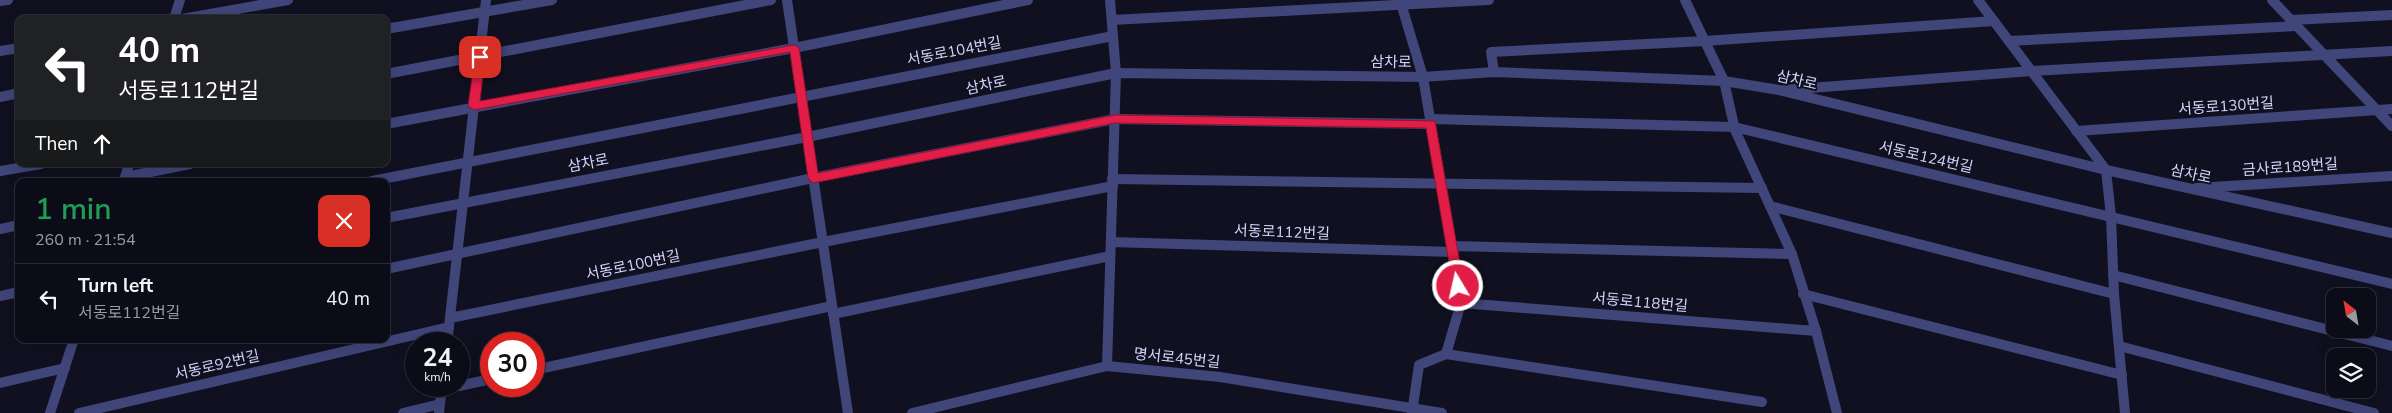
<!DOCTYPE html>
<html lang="en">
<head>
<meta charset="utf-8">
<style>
  :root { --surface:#0c0c18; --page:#1a1a25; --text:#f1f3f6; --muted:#9a9ba2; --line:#2c2c37 }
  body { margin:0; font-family:"Nunito Sans","Noto Sans KR",sans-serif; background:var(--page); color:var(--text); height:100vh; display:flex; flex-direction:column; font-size:19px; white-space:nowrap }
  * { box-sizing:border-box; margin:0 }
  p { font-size:16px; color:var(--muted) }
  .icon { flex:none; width:28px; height:28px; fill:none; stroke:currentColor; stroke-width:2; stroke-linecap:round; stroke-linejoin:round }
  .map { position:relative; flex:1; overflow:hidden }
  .panel { position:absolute; left:15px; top:178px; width:375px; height:165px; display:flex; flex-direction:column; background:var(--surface); border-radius:10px; box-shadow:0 5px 20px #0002,0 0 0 1px var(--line) }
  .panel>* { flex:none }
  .top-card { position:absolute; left:15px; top:15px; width:375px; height:152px; border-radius:10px; box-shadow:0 5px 20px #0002,0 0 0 1px var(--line); background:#202124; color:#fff; overflow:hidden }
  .needle { width:32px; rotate:329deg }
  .controls { position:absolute; left:2326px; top:288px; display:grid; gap:10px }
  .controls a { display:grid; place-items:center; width:50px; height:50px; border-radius:10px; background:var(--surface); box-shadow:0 5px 20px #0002,0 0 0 1px var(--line); font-size:25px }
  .speed { position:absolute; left:405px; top:332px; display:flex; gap:10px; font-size:25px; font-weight:700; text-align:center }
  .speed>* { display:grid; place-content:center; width:65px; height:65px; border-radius:50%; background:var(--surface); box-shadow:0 5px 20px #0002,0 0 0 1px var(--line); line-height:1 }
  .speed small { font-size:12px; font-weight:400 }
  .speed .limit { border:8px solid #d22; background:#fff; color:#111 }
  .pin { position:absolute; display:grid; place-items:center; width:42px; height:42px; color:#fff; margin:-21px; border-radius:10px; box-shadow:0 2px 8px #0006 }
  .me { position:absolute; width:55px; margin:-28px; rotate:351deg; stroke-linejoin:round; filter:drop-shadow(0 0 4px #0008) }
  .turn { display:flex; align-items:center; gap:18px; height:105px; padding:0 20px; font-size:22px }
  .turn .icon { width:65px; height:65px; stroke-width:2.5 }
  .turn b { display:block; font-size:35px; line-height:42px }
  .then { display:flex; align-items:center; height:48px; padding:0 20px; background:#0003; gap:10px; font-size:19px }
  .round { display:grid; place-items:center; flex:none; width:52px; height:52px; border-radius:10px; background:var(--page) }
  .head { display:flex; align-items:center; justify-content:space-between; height:85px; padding:0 20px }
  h1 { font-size:30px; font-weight:600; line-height:38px; color:#1e9e55 }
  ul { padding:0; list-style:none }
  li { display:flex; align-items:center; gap:15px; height:70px; padding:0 20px; border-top:1px solid var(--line) }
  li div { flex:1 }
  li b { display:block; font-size:19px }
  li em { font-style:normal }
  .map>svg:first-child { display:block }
</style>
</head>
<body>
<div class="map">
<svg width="2392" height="413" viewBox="0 0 2392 413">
  <rect width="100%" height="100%" fill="#101020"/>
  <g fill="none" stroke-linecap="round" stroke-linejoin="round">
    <!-- service -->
    <g stroke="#40457a" stroke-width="10">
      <path d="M0 1 8 0"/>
      <path d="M182 19 288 0"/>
      <path d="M1112 20 1489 0"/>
      <path d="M2291 20 2392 15"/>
      <path d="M2009 41 2296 26"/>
      <path d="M0 51 19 48"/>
      <path d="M1494 72 1491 52 1705 41 1994 21"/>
      <path d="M386 74 771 0"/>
      <path d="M1784 90 2032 71 2392 51"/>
      <path d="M1430 119 1734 127 2392 284"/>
      <path d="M386 124 794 48 1028 0"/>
      <path d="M2076 131 2392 109"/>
      <path d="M0 171 41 164"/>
      <path d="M125 177 190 164"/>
      <path d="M1112 179 1762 188"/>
      <path d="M372 181 1113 36"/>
      <path d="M2196 188 2392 176"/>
      <path d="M1770 206 2114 294"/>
      <path d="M0 229 19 225"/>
      <path d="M1111 242 1453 252"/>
      <path d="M1452 246 1792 254"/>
      <path d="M386 269 813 178 1115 119 1431 124"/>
      <path d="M2113 275 2392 346"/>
      <path d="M1803 294 2122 375"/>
      <path d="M1461 303 1816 331"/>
      <path d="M833 314 1110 256"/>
      <path d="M450 318 823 242 1113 186"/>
      <path d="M2119 346 2374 413"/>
      <path d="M1446 354 1762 402"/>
      <path d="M534 370 832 306"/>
      <path d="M0 383 65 368"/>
      <path d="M459 386 491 379"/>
      <path d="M442 390 457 386"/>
      <path d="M79 413 449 327"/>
      <path d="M403 413 440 404"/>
    </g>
    <!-- minor -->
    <g stroke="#40457a" stroke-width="10">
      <path d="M787 0 848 413"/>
      <path d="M1400 0 1423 77 1461 303 1446 354 1419 365 1412 413"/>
      <path d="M1685 0 1724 81 1735 130 1792 254 1816 331 1837 413"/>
      <path d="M1978 0 2106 170 2111 216 2114 294 2125 413"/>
      <path d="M2272 0 2392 126"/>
      <path d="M174 19 180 0"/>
      <path d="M124 181 129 164"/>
      <path d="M386 218 807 137 1116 73 1423 77 1494 72 1724 81 1779 90 2106 170 2392 233"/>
      <path d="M0 296 19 292"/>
      <path d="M447 344 486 0"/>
      <path d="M1107 366 1116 73 1110 0"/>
      <path d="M50 413 74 339"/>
      <path d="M439 413 442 386"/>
      <path d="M912 413 1107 366 1220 377 1442 413"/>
    </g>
    <!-- tertiary -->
    <g stroke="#40457a" stroke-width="10">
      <path d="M386 29 552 0"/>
      <path d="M0 97 19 93"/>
    </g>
  </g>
  <!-- route -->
  <path fill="#e11d48" stroke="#92132f" d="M794 45 799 48 818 173 1115 115 1435 121 1464 286 1458 291 1453 286 1426 128 1115 123 813 183 808 178 790 52 474 110 468 106 475 57 480 54 485 57 480 101Z"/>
  <g text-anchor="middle" stroke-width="4" stroke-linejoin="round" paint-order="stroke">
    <!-- street labels -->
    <g font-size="15" fill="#d3d4fa" stroke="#101020">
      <text transform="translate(954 51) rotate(-11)" y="5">서동로104번길</text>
      <text transform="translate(1391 62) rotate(1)" y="5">삼차로</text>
      <text transform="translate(1797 80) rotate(13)" y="5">삼차로</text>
      <text transform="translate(986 85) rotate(-12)" y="5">삼차로</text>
      <text transform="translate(2226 106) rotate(-4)" y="5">서동로130번길</text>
      <text transform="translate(1926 157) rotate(13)" y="5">서동로124번길</text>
      <text transform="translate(588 163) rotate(-11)" y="5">삼차로</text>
      <text transform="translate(2290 167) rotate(-4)" y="5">금사로189번길</text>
      <text transform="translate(2191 174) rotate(12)" y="5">삼차로</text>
      <text transform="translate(1282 232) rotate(2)" y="5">서동로112번길</text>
      <text transform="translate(633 265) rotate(-12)" y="5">서동로100번길</text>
      <text transform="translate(1640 302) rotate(5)" y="5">서동로118번길</text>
      <text transform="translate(1177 358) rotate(6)" y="5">명서로45번길</text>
      <text transform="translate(217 365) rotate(-13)" y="5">서동로92번길</text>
    </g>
  </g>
</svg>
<div class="controls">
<a><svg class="needle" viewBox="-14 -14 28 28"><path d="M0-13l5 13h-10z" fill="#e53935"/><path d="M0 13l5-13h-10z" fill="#9a9ba2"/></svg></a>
<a><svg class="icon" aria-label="layers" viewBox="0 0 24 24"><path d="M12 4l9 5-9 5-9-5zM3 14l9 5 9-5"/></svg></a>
</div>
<div class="speed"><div>24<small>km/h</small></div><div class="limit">30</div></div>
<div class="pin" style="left:480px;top:57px;background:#d93025"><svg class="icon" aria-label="arrive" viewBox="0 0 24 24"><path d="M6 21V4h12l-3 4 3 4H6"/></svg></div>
<svg class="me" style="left:1458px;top:286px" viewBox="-20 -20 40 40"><circle r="17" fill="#e11d48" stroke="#fff" stroke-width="3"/><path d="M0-11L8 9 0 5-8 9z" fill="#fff"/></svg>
<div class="top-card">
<div class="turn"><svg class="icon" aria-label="left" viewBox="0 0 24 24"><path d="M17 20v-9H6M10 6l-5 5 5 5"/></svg><div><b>40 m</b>서동로112번길</div></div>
<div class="then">Then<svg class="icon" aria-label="ahead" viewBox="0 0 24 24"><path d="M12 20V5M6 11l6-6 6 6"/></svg></div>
</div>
<section class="panel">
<div class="head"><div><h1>1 min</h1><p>260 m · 21:54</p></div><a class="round" style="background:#d93025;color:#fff"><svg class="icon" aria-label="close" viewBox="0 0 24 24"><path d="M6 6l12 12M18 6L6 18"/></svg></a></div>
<ul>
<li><svg class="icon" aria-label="left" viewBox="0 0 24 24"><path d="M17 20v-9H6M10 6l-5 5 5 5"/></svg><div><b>Turn left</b><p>서동로112번길</p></div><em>40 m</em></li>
</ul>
</section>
</div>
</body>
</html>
